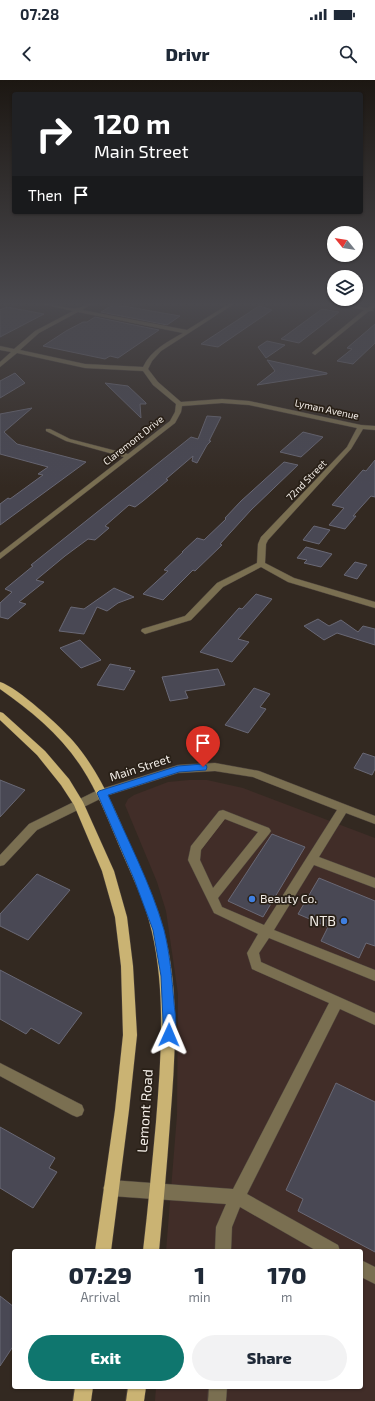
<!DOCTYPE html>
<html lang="en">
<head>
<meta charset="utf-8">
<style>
  :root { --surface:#fff; --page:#f2f2f3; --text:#1f2937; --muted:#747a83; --accent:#0f766e }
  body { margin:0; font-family:"Exo 2",sans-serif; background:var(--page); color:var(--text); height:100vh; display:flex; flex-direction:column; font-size:15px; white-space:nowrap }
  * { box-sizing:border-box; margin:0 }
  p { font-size:13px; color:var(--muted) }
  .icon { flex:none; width:22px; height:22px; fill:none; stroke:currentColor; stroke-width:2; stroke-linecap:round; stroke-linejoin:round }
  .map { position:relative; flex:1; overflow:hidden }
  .panel { position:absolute; left:12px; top:1169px; width:351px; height:140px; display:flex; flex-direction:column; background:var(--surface); border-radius:4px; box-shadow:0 1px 3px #0004 }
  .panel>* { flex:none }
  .top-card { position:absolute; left:12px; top:12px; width:351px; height:122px; border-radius:4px; box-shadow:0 1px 3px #0004; background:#202124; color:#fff; overflow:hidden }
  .needle { width:26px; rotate:300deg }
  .tools { position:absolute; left:327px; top:146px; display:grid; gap:8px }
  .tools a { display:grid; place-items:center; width:36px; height:36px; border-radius:50%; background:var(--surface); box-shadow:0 1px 3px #0004; font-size:20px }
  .pin { position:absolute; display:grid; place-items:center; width:34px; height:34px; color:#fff; margin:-41px -17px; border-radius:50% 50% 50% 0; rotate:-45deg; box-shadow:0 0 4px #0007 }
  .pin .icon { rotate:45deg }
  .me { position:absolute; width:44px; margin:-22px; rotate:1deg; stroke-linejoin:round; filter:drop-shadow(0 0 3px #0008) }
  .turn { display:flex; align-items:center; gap:14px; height:84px; padding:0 16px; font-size:18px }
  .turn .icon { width:52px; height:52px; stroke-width:2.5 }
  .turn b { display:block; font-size:28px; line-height:34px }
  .then { display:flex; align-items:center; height:38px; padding:0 16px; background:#0003; gap:8px; font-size:15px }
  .eta { display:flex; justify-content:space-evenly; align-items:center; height:68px; text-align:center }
  .eta b { font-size:24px; font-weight:800; line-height:28px }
  .primary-button { display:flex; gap:8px; margin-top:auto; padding:8px 16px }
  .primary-button a { flex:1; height:46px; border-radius:24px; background:var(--accent); color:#fff; font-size:16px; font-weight:800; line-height:46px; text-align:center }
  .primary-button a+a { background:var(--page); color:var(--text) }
  .status { display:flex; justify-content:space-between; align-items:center; height:28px; padding:0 20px; background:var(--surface); direction:ltr }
  .status svg { height:11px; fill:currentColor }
  header { display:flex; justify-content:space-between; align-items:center; height:52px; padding:0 16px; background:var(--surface); font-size:18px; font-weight:800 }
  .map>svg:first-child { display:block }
</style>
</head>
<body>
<div class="status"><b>07:28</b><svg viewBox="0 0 49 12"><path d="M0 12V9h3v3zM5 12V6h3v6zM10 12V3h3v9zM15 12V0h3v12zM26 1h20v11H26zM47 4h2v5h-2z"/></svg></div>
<header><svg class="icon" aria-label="back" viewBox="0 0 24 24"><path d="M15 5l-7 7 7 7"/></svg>Drivr<svg class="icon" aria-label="search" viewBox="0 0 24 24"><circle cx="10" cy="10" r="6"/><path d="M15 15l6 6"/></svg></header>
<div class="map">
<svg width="375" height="1321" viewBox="0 0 375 1321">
  <rect width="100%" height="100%" fill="#332921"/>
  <!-- commercial -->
  <path fill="#412d28" d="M189 700H207L243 708 375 758V1321H155L156 1307H361V1171H166L177 1035 178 914 166 831 157 802 125 725 128 719 134 715 168 702Z"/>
  <!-- building -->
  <g fill="#494854" stroke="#696875">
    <path d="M113 225 129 227 180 236 167 245 101 232Z"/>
    <path d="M259 226 272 230 218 267 201 264Z"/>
    <path d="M7 227 44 234 0 257V230Z"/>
    <path d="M322 229 339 232 299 263 281 259Z"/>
    <path d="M95 237 159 250 118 278 110 276 105 279 43 266 66 251 83 242H87Z"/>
    <path d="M375 244V263L353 284 337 281 352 269 347 268Z"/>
    <path d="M267 261 285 265 266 278 258 267Z"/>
    <path d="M267 280 327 293V294L257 305 275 291Z"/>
    <path d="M15 293 25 303 0 318V301Z"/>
    <path d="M105 303 128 306 146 323V324H140L141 338Z"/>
    <path d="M32 328 4 352 17 364 86 382 0 445V424L8 418 10 419 43 395 38 394 48 387 0 374V334Z"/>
    <path d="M207 336 221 337 209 361H211L207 365 197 383 192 381 193 376 166 399 168 400 143 421 135 427 129 425 105 446 109 448 95 460 88 459 65 476 36 500 44 502 19 522 26 524 8 539 0 537V523L12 512 5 509 33 486 31 485 191 357 198 359Z"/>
    <path d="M303 352 323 357 301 377 280 372Z"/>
    <path d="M375 380V417L371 416 353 436H356L345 449 329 445 344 428 332 425 363 390 366 391Z"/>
    <path d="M284 382 298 385 251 430 220 464 222 465 195 491 193 490 163 520 143 514 168 491 164 490 183 472H182L197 458 204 460 226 439 225 438 241 421Z"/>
    <path d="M314 446 330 450 319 464 303 460Z"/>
    <path d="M306 467 332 474 321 487 304 483 307 480 297 478Z"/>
    <path d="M355 482 367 485 357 499 344 495Z"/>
    <path d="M114 508 134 517 118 523 107 531 97 527 84 554 59 551 71 527 84 529Z"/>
    <path d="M256 514 272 519 238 559 249 562 232 582 200 572 239 528 242 529Z"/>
    <path d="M318 539 329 546 341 540 358 552 363 546 375 549V565L337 553 324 560 304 546Z"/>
    <path d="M80 560 101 580 81 588 60 568Z"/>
    <path d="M110 584 131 588 129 590 135 591 124 610 97 605Z"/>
    <path d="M218 589 225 605 185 611 188 618 170 621 162 597Z"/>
    <path d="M254 608 270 614 260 627 266 629 248 653 225 645Z"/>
    <path d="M363 673 375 677V689L372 695 354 688Z"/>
    <path d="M0 700 25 710 0 737Z"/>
    <path d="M272 754 305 767 263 837 228 821Z"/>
    <path d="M37 794 70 810 28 860 0 846V834Z"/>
    <path d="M319 798 375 821V866L366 863 359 878 321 861 328 847 298 834Z"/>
    <path d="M0 890 82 933 59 964 31 948 26 954 0 939Z"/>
    <path d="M336 1003 375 1022V1172L298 1131 303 1119 286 1110Z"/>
    <path d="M0 1047 55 1078 49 1088 57 1092 33 1128 0 1108Z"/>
    <path d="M0 1216 14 1227V1265L0 1286Z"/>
  </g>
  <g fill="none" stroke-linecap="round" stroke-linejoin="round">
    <defs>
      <g id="minor">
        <path d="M33 222C43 222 71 230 77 228 84 227 88 222 95 222L82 230 187 250 232 222H237L161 271 152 281 148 289 158 302 181 322 222 319 249 321 361 345 375 346V350L363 349 351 369 268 460 266 464 265 483 294 498 375 522V528L288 502 261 487 223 507 191 540 145 554 141 551 142 549 185 536 217 503 257 483 258 464 261 457 347 367 357 348 249 325 222 323 182 326 181 332 175 343 0 479V473L124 377 66 361 46 351V349H50L70 359 128 374 170 341 175 332 176 324 153 305 143 291 85 288 17 273 0 287V282L11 272 0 270V266L14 269 35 251 73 231ZM78 232 183 253C167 262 151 270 143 287L85 284 20 270 39 253Z"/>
        <path d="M324 222H334L367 228 375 223V227L372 229 374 231H369L315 275 312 273 313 272 364 230Z"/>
        <path d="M215 683 259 691 375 736V744L346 733 319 777 375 798V808L314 785 274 850 375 890V901L269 858 259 873 261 882 375 933V945L340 929 247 1114 338 1165 340 1171H317L240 1127 232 1147 231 1171H215L216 1147 226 1124 111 1116 106 1113 103 1108 106 1103 111 1100 233 1109 329 923 252 889 247 873 258 854 214 833 188 780 191 766 219 731 223 730 269 748 271 751 269 754 218 818 222 827 264 845 337 730 253 697 215 691 178 693 106 716 37 750 4 785 0 786V775L29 744 98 710 178 685ZM225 739 258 752 213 808 200 780 201 770Z"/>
        <path d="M0 983 82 1025 84 1030 82 1035 77 1037 72 1035 0 996Z"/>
        <path d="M361 1180 375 1187V1204L361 1197Z"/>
        <path d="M209 1307H227L226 1321H208Z"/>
      </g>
      <g id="major">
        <path d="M0 602C17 607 61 647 73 661 99 691 114 727 129 763 142 792 156 820 164 851 180 913 175 978 170 1042 167 1085 163 1128 159 1171H143C148 1128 152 1085 156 1042 161 979 166 914 152 852 145 821 130 792 118 763 107 737 97 711 82 688 61 655 31 631 0 609Z"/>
        <path d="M0 632 3 633 45 671 69 699 83 722 114 791 127 837 133 886 137 955 129 1030 111 1171H95L115 1030 123 955 121 886 115 837 102 791 74 725 61 705 37 675 0 640Z"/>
        <path d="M75 1307H93L91 1321H73Z"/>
        <path d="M128 1307H146L144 1321H126Z"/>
      </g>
    </defs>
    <!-- minor casing -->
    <use href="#minor" stroke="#4e443d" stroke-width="1"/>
    <!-- major casing -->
    <use href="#major" stroke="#4e443d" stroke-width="1"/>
    <!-- minor -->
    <use href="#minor" fill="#7a6f51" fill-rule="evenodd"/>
    <!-- major -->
    <use href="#major" fill="#cab373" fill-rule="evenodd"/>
  </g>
  <!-- sky -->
  <linearGradient id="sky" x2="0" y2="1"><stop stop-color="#1c1712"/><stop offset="0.55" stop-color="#4a494e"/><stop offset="1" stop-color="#4a494e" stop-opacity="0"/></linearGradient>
  <rect width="375" height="407" fill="url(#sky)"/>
  <!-- route -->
  <path fill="#1a73e8" stroke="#114b97" d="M203 684 206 685 207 687 206 690 179 692 108 715C127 759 151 804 164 850 170 874 172 899 174 923 175 934 178 948 173 959L169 960 164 959 163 955V941L161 896 153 850 134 799 97 713 99 711 178 686Z"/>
  <!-- markers -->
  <g fill="#3f7fe0" stroke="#292017" stroke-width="1.5">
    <circle cx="252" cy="819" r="4"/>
    <circle cx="344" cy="841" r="4"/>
  </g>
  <g text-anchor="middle" stroke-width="3.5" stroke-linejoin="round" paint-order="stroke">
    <!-- far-street labels -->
    <g font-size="10" fill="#f3ede7" stroke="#292017">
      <text transform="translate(327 329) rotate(12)" y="4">Lyman Avenue</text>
      <text transform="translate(133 360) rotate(-38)" y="4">Claremont Drive</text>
      <text transform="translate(306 400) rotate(-46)" y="4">72nd Street</text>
    </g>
    <!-- street labels -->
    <g font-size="12" fill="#f3ede7" stroke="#292017">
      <text transform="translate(140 688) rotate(-18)" y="4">Main Street</text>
    </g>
    <!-- poi labels -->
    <g font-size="12" fill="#f3ede7" stroke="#292017" text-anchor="start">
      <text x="260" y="823">Beauty Co.</text>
    </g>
    <!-- near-poi labels -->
    <g font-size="14" fill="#f3ede7" stroke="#292017" text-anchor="end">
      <text x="336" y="846">NTB</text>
    </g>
    <!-- near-street labels -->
    <g font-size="14" fill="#f3ede7" stroke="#292017">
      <text transform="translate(145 1031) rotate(-86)" y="5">Lemont Road</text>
    </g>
  </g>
</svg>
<div class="tools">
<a><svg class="needle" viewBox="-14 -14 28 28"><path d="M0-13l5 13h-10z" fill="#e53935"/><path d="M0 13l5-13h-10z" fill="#747a83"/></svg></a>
<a><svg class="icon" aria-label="layers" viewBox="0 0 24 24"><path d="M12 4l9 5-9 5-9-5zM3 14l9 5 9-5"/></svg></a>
</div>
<div class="pin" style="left:203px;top:687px;background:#d93025"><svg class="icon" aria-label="arrive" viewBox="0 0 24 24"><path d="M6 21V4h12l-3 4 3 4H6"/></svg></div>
<svg class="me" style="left:169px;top:955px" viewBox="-20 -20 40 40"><path d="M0-17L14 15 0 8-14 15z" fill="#1a73e8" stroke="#fff" stroke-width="4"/></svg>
<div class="top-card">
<div class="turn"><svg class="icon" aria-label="right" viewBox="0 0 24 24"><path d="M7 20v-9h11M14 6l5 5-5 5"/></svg><div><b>120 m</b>Main Street</div></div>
<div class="then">Then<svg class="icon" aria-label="arrive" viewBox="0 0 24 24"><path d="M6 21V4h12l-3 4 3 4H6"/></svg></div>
</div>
<section class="panel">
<div class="eta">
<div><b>07:29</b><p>Arrival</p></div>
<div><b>1</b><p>min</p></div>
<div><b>170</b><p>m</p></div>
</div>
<div class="primary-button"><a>Exit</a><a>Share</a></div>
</section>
</div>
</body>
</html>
